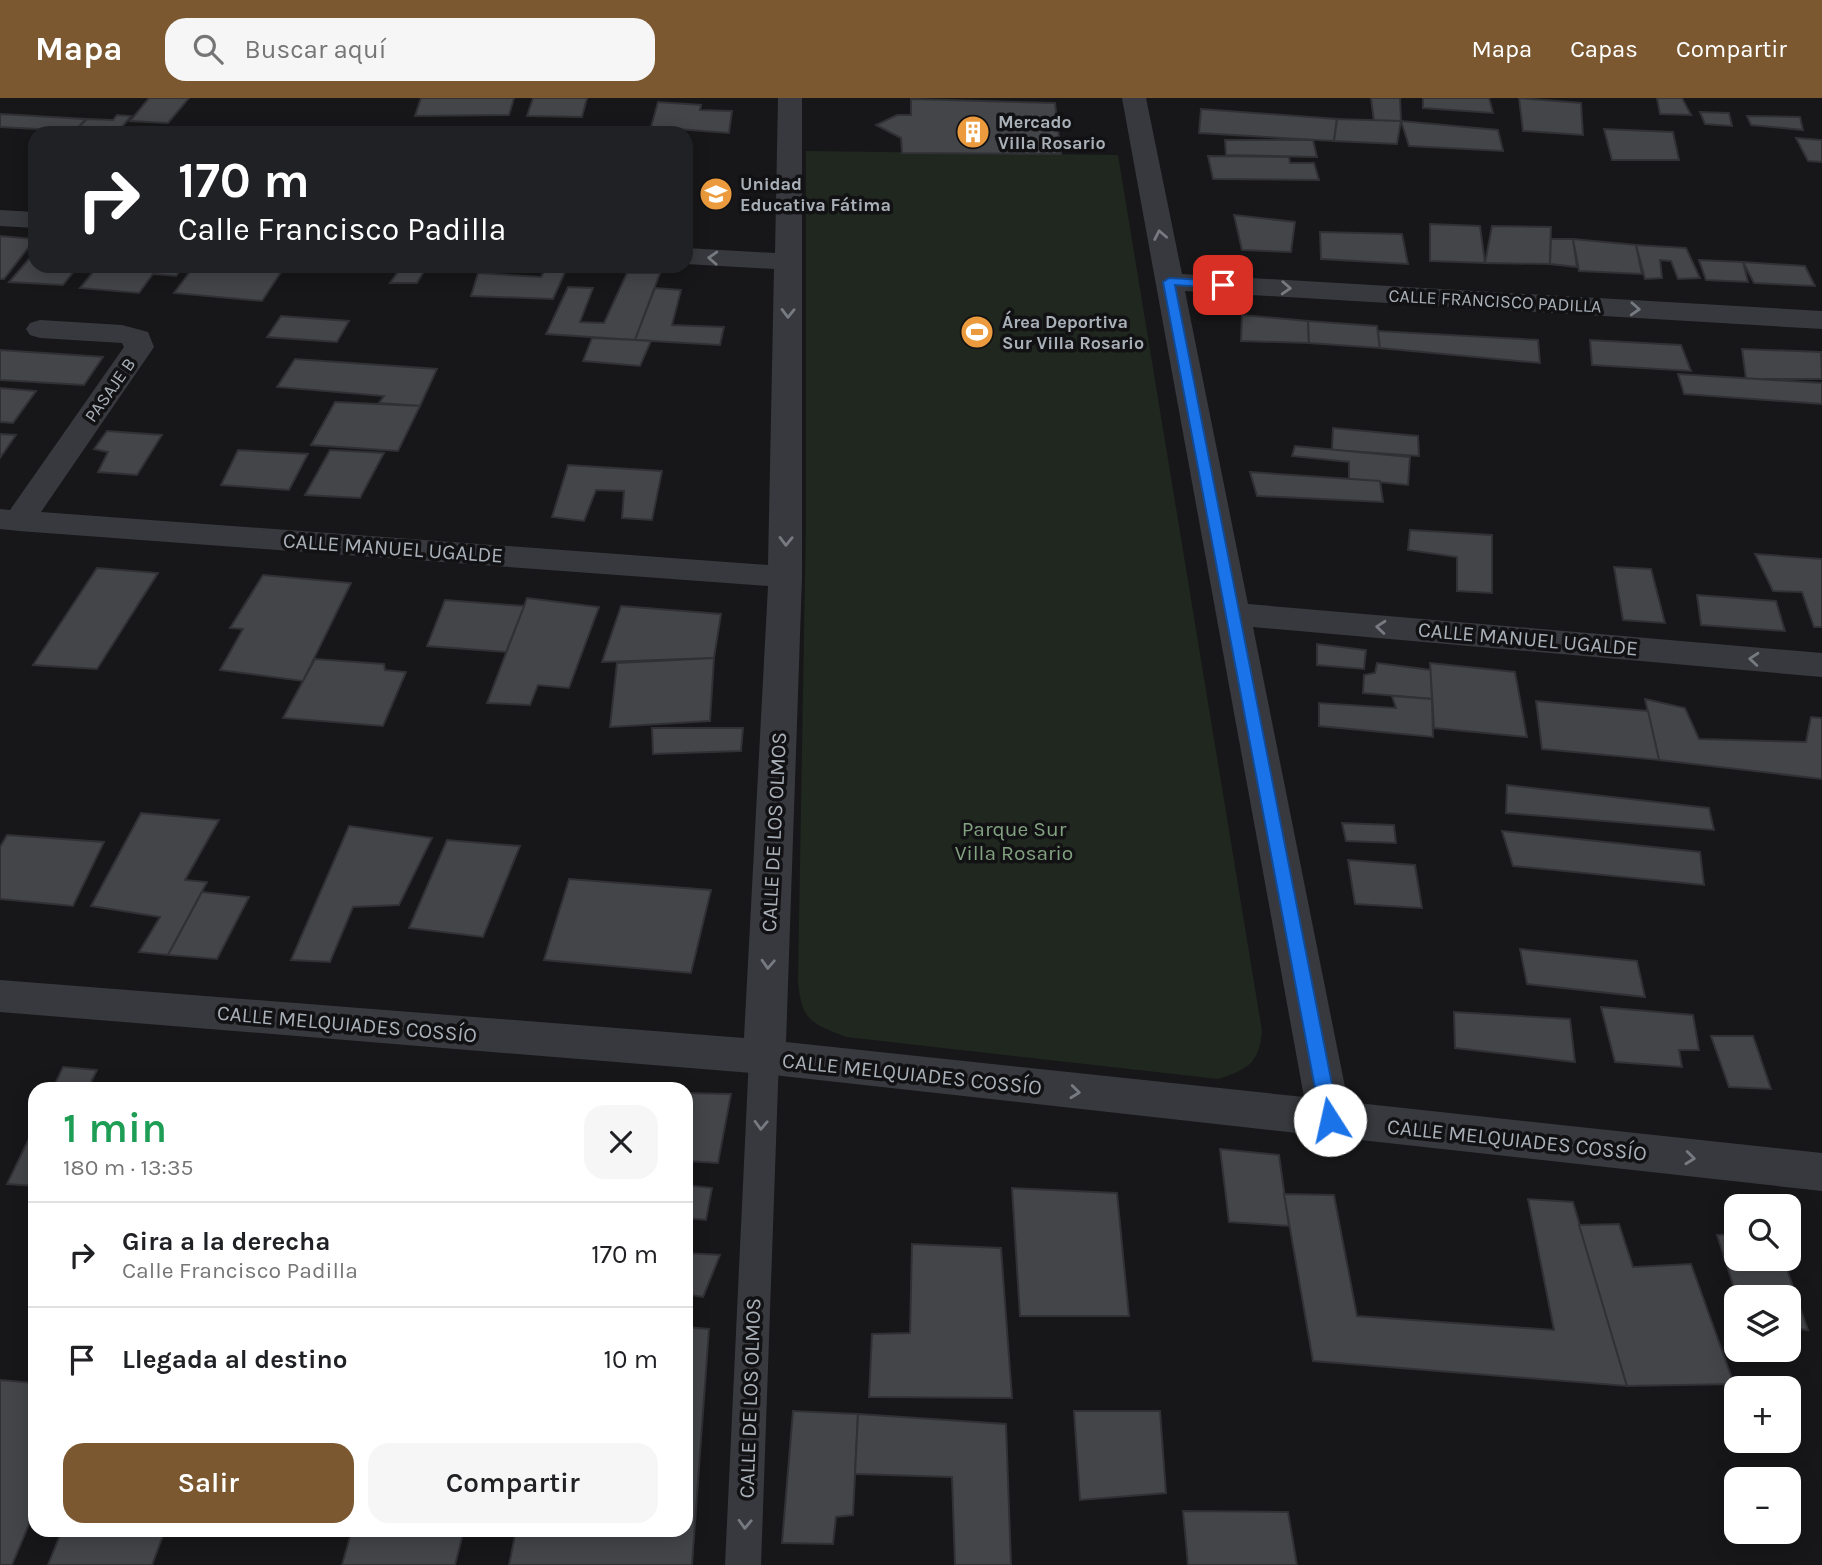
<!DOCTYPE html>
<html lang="es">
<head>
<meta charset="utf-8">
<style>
  :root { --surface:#fff; --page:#f6f6f6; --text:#202124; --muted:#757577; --line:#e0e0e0; --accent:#7b582f }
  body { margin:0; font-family:Karla,sans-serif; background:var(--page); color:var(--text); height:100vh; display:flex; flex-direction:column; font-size:26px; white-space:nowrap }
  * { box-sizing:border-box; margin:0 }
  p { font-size:23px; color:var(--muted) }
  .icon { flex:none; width:38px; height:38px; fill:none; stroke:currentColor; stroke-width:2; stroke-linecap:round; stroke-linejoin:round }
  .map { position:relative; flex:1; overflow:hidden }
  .drawer { position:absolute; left:28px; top:984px; width:665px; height:455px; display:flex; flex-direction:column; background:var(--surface); border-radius:21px; box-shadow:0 4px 18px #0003 }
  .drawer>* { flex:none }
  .guide { position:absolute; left:28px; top:28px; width:665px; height:147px; border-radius:21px; box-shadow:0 4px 18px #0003; background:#202124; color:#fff; overflow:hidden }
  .controls { position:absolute; left:1724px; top:1096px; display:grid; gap:14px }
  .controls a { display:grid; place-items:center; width:77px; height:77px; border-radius:14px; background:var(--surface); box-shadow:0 4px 18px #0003; font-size:35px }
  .pin { position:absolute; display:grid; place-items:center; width:60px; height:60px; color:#fff; margin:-30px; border-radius:14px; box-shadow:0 4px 10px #0006 }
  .me { position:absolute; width:77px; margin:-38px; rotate:350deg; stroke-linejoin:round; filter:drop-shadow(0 0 5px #0008) }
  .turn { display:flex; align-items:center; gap:24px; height:147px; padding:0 35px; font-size:32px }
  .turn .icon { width:91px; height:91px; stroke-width:2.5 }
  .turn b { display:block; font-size:49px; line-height:60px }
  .round { display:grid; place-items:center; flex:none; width:74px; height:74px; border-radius:21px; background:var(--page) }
  .overview { display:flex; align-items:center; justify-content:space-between; height:119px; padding:0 35px }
  h1 { font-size:42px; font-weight:600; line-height:52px; color:#1e9e55 }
  .action { display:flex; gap:14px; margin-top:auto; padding:14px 35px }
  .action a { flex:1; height:80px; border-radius:21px; background:var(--accent); color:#fff; font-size:28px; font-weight:600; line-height:80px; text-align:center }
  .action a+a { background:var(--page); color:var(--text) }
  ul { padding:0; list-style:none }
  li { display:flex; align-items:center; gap:21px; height:105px; padding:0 35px; border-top:2px solid var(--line) }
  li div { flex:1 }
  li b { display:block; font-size:26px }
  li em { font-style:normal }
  header { display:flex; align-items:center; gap:42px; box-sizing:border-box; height:98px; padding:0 35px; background:var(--accent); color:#fff }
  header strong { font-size:33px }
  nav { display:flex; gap:38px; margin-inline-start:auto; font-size:24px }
  .search { width:490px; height:63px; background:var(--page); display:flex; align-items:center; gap:18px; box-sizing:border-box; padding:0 24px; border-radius:21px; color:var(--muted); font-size:26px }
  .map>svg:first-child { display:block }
</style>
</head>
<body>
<header>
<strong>Mapa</strong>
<div class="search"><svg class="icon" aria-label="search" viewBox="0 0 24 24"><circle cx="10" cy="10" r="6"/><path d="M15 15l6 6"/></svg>Buscar aquí</div>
<nav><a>Mapa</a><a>Capas</a><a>Compartir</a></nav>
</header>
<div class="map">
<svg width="1822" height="1467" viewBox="0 0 1822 1467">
  <rect width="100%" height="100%" fill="#171719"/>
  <!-- green -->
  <path fill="#1f271f" d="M806 53 1118 57 1262 933C1259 966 1248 971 1218 981L846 939C810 925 801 922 798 882L806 421Z"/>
  <!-- building -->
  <g fill="#434549" stroke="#313135" stroke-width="2">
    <path d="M149 0H189L168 25 130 23Z"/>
    <path d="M421 0H514L509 17 415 18Z"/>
    <path d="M533 0H587L582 19 527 18Z"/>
    <path d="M1371 0H1400L1401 23 1374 24Z"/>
    <path d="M1423 0H1489L1493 15 1423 10Z"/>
    <path d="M1519 0 1581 5 1583 37 1523 33Z"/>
    <path d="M1657 0H1682L1691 17 1660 16Z"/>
    <path d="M911 1 1055 5 1061 56 902 55 901 40 876 27 897 17H911Z"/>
    <path d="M658 4 701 7 700 12 732 13 729 35 651 29Z"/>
    <path d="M1201 11 1337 21 1334 43 1199 35Z"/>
    <path d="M1700 14 1729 15 1732 28 1705 26Z"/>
    <path d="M0 16 86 21 75 33 0 29Z"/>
    <path d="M117 17 131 18 117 35 75 33 87 21 113 22Z"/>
    <path d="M1747 18 1800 19 1803 32 1751 27Z"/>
    <path d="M1337 21 1401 23 1397 46 1334 43Z"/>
    <path d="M1401 23 1498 32 1503 53 1409 48Z"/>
    <path d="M214 30 284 35H210Z"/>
    <path d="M1604 31 1673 34 1679 62H1612Z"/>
    <path d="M1796 40 1822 42V64L1808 63Z"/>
    <path d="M1225 42H1313L1317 59 1226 57Z"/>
    <path d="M1208 58 1289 59 1290 65H1314L1319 82 1213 81Z"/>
    <path d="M1234 117 1295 124 1291 154 1242 152Z"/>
    <path d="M1430 126 1480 128 1485 165 1430 163Z"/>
    <path d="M1492 128 1551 129 1550 166 1485 165Z"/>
    <path d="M1320 134 1402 136 1408 166 1321 161Z"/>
    <path d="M0 138 35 141 4 181H0Z"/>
    <path d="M1551 141H1573L1577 169 1550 166Z"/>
    <path d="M1573 141 1636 147 1642 176 1579 173Z"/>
    <path d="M1636 147 1686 150 1700 180 1678 181 1671 163 1660 162 1662 180 1645 181Z"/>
    <path d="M35 154V168H78L63 187 9 184Z"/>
    <path d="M1699 162 1743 164 1748 184 1706 182Z"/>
    <path d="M1743 164 1805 168 1815 188 1754 185Z"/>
    <path d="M98 168H184L176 178 153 176 139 195 80 190Z"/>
    <path d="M194 168H285L262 203 174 195Z"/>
    <path d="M402 168H427L417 185H390Z"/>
    <path d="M546 170 566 172 553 201 471 198 478 175 541 179Z"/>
    <path d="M627 175H660L635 242 546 236 568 189 593 190 580 224 604 225Z"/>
    <path d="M655 190 681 192 672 227 724 229 720 247 635 242Z"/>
    <path d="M1242 217 1308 223 1309 245 1241 243Z"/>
    <path d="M281 218 349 223 337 244 267 239Z"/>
    <path d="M1308 223 1377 228 1380 250 1309 245Z"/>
    <path d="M1378 233 1538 242 1540 265 1380 250Z"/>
    <path d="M592 240 635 242 651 243 640 268 583 263Z"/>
    <path d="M1590 242 1681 247 1691 273 1592 267Z"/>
    <path d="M1742 251 1821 254 1822 281H1746Z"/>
    <path d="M0 252 103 259 84 287 0 282Z"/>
    <path d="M295 261 437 271 420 308 379 305 384 298 277 289Z"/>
    <path d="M1678 276 1822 285V306L1684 296Z"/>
    <path d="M0 290 36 293 13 325 0 324Z"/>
    <path d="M335 304 420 308 398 353 311 347Z"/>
    <path d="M1333 330 1418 338 1419 358 1332 352Z"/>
    <path d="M107 333 162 337 137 377 98 374 108 354 94 351Z"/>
    <path d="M0 336 16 337 0 360Z"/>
    <path d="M1295 348 1410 359 1408 387 1349 381V364L1292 358Z"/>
    <path d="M238 352 308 356 289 392 221 387Z"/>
    <path d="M330 352 384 355 360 400 305 397Z"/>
    <path d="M568 367 662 373 652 422 622 420 624 393 596 392 584 423 552 419Z"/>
    <path d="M1250 374 1380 383 1383 404 1257 398Z"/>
    <path d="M1410 432 1492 437V495L1457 493V459L1408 452Z"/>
    <path d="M1755 456 1822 461V529H1814L1802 494 1773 493Z"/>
    <path d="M1614 469 1651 471 1665 525 1623 522Z"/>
    <path d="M97 470 158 475 97 571 33 567Z"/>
    <path d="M263 477 351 485 303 583 220 572 243 531 230 530Z"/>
    <path d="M1697 497 1776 503 1785 533 1701 527Z"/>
    <path d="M527 500 599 509 569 590 538 587 530 607 487 605Z"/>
    <path d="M445 502 524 508 506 554 427 548Z"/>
    <path d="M621 508 721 516 714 560 602 564Z"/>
    <path d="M1317 546 1366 552 1364 571 1317 567Z"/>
    <path d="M714 560 710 623 610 629 617 565Z"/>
    <path d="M315 561 384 566 385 572 406 574 383 628 283 620Z"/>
    <path d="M1377 565 1431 572 1432 601 1363 595 1364 577 1375 575Z"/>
    <path d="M1430 565 1515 574 1527 639 1434 630Z"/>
    <path d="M1392 598 1432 601 1433 639 1319 628V605L1396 610Z"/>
    <path d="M1645 601 1685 610 1699 641 1806 644 1811 619 1822 620V681L1659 662Z"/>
    <path d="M1536 603 1648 613 1659 662 1542 651Z"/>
    <path d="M652 630H743L741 653 653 656Z"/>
    <path d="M1507 687 1709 710 1714 732 1506 715Z"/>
    <path d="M141 715 219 722 185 782 207 784 168 857 139 854 160 819 91 808Z"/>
    <path d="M1342 725 1394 727 1396 745 1346 743Z"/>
    <path d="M349 728 432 740 399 807 353 809 330 864 291 862Z"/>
    <path d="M1502 733 1700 754 1704 787 1513 768Z"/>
    <path d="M7 737 104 744 73 808 0 801V749Z"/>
    <path d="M447 742 520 748 483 839 409 830Z"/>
    <path d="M1348 762 1415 767 1422 810 1355 806Z"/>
    <path d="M569 781 711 792 691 875 544 862Z"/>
    <path d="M202 794 249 799 217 861 168 857Z"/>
    <path d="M1520 851 1637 863 1645 899 1527 886Z"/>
    <path d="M1601 909 1693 917 1699 952H1679L1682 969 1615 964Z"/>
    <path d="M1454 914 1570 921 1575 964 1455 950Z"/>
    <path d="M1711 938H1753L1771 991 1729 989Z"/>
    <path d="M63 969 97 972 88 990H53Z"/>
    <path d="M609 986 648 989 608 990Z"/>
    <path d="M686 995 731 996 718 1065 686 1063Z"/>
    <path d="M35 1028V1088L7 1086Z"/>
    <path d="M1220 1051 1279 1057 1289 1128 1229 1124Z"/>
    <path d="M686 1087 712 1090 706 1122 686 1120Z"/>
    <path d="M1012 1090 1117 1095 1129 1218H1020Z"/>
    <path d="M1284 1096 1334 1097 1357 1218 1554 1232 1528 1101 1573 1104 1627 1288 1313 1263Z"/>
    <path d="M1619 1126 1633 1169 1691 1166 1734 1286 1627 1288 1579 1127Z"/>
    <path d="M1736 1136V1160H1783L1808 1232 1788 1230V1199H1737L1717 1137Z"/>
    <path d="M912 1146 1001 1150 1012 1300 869 1299 872 1236 910 1235Z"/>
    <path d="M686 1155 720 1157 703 1199 686 1196Z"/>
    <path d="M686 1229 709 1231 692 1467H509L516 1432H686Z"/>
    <path d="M0 1282 35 1285V1412L12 1467H0Z"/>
    <path d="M793 1313 858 1316 853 1417 836 1419 833 1446 782 1445Z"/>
    <path d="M1074 1313H1160L1166 1395 1080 1402Z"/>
    <path d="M858 1316 1006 1326 1011 1467H955L952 1379 855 1376Z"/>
    <path d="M1183 1413 1288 1414 1297 1467H1188Z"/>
    <path d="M62 1432H165L152 1467H48Z"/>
    <path d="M352 1432H464L455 1467H342Z"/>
  </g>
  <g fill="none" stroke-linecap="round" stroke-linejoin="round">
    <!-- service -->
    <path fill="#38393e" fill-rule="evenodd" d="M764 947 774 951 779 959 761 1467H725L749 959 754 951Z"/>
    <!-- minor -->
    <g fill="#38393e" fill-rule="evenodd">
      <path d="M778 0H802V479L786 944 1304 999 1122 0H1146L1182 176 1822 213V231L1185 193 1248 506 1822 555V579L1253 529 1348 1004 1822 1055V1093L764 976 0 914V882L744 940 768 488 19 433 0 431V411L10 412 124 249 122 245 40 240 30 237 26 231 30 225 40 222 122 227 148 234 154 249 41 414 768 467 774 171 686 166V150L775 155Z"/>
      <path d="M0 112 35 114V130L0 128Z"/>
    </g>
  </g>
  <!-- one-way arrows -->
  <defs><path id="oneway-chevron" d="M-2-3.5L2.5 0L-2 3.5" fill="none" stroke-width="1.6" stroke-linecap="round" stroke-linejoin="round" transform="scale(1.75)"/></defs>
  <g stroke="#767a81">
    <use href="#oneway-chevron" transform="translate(1160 137) rotate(-101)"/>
    <use href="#oneway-chevron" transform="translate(713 160) rotate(-177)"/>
    <use href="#oneway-chevron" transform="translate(1286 190) rotate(3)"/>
    <use href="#oneway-chevron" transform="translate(1635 211) rotate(3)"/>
    <use href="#oneway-chevron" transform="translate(788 215) rotate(91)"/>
    <use href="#oneway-chevron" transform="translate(786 443) rotate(91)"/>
    <use href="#oneway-chevron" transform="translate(1381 529) rotate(-175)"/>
    <use href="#oneway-chevron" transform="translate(1754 561) rotate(-175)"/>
    <use href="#oneway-chevron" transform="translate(768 866) rotate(93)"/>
    <use href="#oneway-chevron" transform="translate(1075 994) rotate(6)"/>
    <use href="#oneway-chevron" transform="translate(761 1027) rotate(92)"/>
    <use href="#oneway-chevron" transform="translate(1690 1060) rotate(6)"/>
    <use href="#oneway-chevron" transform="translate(745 1426) rotate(92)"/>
  </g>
  <!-- route -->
  <path fill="#1a73e8" stroke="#114b97" stroke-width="2" d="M1169 180 1223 183 1229 187 1223 190 1175 187 1339 1022 1336 1028 1330 1030 1324 1028 1321 1022 1163 184Z"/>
  <!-- icons -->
  <defs>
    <symbol id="building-disc" viewBox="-11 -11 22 22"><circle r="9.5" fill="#eb9b3d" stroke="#121214"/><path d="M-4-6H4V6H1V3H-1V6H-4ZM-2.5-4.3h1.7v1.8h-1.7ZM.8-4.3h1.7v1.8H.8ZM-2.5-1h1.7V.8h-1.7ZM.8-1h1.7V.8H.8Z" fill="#fff"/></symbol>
    <symbol id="school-disc" viewBox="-11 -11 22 22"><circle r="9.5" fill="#eb9b3d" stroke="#121214"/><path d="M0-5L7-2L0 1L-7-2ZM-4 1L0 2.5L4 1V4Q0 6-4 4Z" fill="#fff"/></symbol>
    <symbol id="stadium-disc" viewBox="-11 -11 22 22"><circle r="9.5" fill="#eb9b3d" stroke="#121214"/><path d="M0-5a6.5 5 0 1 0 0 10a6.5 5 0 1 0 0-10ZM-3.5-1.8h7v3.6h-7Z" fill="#fff"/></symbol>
  </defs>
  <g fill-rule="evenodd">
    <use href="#building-disc" x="954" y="15" width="38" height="38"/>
    <use href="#school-disc" x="697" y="77" width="38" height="38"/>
    <use href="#stadium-disc" x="958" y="215" width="38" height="38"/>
  </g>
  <g text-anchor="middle" stroke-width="7" stroke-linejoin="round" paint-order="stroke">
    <!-- far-poi labels -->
    <g font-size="18" font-weight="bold" fill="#a9b0b8" stroke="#121214" text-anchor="start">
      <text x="998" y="30">Mercado<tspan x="998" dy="21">Villa Rosario</tspan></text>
      <text x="740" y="92">Unidad<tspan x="740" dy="21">Educativa Fátima</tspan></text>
      <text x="1002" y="230">Área Deportiva<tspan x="1002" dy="21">Sur Villa Rosario</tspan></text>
    </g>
    <!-- far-street labels -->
    <g font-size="18" fill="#a9b0b8" stroke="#121214">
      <text transform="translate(1495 203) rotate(3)" y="6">CALLE FRANCISCO PADILLA</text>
      <text transform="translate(110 292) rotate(-55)" y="6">PASAJE B</text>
    </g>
    <!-- street labels -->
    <g font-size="21" fill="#a9b0b8" stroke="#121214">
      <text transform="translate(393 450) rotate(4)" y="7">CALLE MANUEL UGALDE</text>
      <text transform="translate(1528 541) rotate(5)" y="7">CALLE MANUEL UGALDE</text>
      <text transform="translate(774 734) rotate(-87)" y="7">CALLE DE LOS OLMOS</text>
      <text transform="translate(347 926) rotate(5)" y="7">CALLE MELQUIADES COSSÍO</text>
      <text transform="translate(912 976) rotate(6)" y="7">CALLE MELQUIADES COSSÍO</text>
      <text transform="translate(1517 1042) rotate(6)" y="7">CALLE MELQUIADES COSSÍO</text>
      <text transform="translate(750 1300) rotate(-88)" y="7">CALLE DE LOS OLMOS</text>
    </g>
    <!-- park labels -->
    <g font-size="21" fill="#83a281" stroke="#121214">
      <text x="1014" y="738">Parque Sur<tspan x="1014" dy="24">Villa Rosario</tspan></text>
    </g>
  </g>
</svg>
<div class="controls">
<a><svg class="icon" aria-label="search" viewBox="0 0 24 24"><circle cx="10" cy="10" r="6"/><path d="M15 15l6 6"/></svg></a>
<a><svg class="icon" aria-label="layers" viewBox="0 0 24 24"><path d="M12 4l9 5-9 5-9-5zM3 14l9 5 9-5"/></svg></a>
<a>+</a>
<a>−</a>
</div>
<div class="pin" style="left:1223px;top:187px;background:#d93025"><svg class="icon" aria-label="arrive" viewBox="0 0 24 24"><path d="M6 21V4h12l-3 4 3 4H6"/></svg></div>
<svg class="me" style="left:1330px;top:1022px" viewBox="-20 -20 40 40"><circle r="19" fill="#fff"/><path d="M0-13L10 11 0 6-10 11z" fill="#1a73e8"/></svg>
<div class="guide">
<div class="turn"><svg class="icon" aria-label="right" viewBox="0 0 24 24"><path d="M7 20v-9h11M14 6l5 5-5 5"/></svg><div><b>170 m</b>Calle Francisco Padilla</div></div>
</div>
<section class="drawer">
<div class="overview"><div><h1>1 min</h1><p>180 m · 13:35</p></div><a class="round"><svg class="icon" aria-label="close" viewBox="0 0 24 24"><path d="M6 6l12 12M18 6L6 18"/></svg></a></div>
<ul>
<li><svg class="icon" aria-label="right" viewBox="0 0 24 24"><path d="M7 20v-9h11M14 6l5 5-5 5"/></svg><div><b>Gira a la derecha</b><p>Calle Francisco Padilla</p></div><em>170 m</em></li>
<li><svg class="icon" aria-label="arrive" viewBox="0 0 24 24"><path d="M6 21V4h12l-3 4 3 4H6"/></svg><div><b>Llegada al destino</b></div><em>10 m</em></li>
</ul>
<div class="action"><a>Salir</a><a>Compartir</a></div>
</section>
</div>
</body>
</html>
